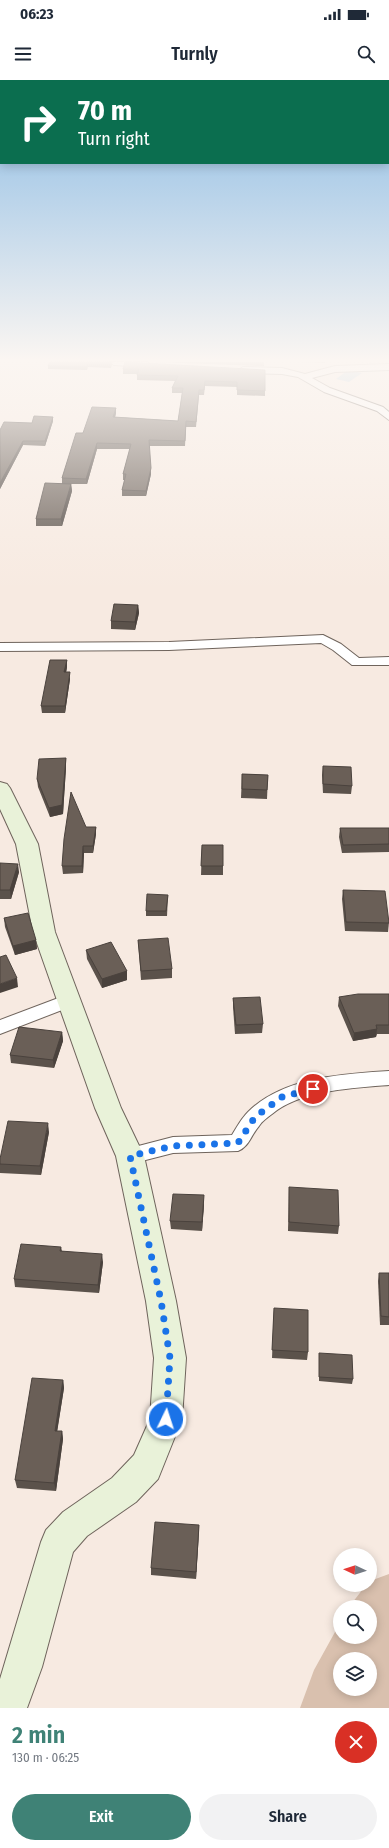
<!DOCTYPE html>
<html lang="en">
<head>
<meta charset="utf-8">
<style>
  :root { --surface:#fff; --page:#f2f2f3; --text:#1f2937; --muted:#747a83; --accent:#3f8276 }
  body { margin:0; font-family:"Fira Sans Condensed",sans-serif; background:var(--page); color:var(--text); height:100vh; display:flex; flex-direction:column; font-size:15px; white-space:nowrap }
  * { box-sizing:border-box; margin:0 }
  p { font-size:13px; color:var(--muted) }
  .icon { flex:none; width:22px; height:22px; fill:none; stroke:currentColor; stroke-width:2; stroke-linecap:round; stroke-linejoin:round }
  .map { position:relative; height:1628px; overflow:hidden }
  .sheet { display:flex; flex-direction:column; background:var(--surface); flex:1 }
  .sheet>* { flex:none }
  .top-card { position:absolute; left:0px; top:0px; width:389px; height:84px; box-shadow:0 2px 10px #0003; background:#0b6e4f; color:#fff; overflow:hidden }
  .needle { width:26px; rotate:274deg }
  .controls { position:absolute; left:333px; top:1468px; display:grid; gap:8px }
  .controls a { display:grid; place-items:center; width:44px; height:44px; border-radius:50%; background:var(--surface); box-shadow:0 2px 10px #0003; font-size:20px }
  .pin { position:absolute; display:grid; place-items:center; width:34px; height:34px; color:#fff; margin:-17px; border:2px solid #fff; border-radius:50%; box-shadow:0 1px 4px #0007 }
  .me { position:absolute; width:44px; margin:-22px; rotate:4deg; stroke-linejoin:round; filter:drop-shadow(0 0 3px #0008) }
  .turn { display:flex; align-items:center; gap:14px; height:84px; padding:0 12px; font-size:18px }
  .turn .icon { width:52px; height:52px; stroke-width:2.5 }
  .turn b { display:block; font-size:28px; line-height:34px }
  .round { display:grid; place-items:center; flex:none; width:42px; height:42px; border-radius:21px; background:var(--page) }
  .head { display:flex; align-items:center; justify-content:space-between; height:68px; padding:0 12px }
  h1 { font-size:24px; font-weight:600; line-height:30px; color:var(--accent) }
  .button { display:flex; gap:8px; margin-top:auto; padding:8px 12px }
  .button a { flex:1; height:46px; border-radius:24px; background:var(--accent); color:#fff; font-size:16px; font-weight:600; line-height:46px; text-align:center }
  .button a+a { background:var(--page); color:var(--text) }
  .status { display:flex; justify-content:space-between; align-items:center; height:28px; padding:0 20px; background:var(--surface); direction:ltr }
  .status svg { height:11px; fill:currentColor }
  header { display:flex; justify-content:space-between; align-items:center; height:52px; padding:0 12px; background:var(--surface); font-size:18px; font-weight:600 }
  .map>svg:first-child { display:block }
</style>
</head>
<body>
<div class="status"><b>06:23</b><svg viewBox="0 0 49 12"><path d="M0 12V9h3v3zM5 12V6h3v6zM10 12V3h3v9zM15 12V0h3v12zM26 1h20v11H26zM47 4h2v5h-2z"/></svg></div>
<header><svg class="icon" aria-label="menu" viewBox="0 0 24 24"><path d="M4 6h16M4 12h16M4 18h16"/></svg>Turnly<svg class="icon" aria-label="search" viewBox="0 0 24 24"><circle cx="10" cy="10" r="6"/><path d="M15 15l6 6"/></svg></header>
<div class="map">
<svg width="389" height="1628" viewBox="0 0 389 1628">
  <rect width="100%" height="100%" fill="#f7eae1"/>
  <!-- green -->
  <path fill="#d9c0ae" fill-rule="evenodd" d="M389 1494V1628H300L314 1590 340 1543V1557H370V1527H349L366 1505H370V1501ZM340 1579H370V1609H340Z"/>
  <!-- water -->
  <path fill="#a1c6de" d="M348 290 362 293 349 302 336 299Z"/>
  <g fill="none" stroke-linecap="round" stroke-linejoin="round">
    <defs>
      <g id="street">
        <path d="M110 282H147L150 284 146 287 114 285Z"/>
        <path d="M389 284V290L335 292 312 298 330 308 383 327 389 332V340L377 331 324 312 298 297 282 294 243 293 239 290 243 287 282 288 305 294 335 286Z"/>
        <path d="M323 555 341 564 359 578 389 577V585H352L333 570 321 563 169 570 0 571V563L169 562Z"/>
        <path d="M69 914 75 915 78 920 75 925 0 954V940Z"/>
        <path d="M389 991V1005C354 1008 300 1010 272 1034 267 1038 262 1041 259 1046 251 1055 249 1067 238 1071L173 1073 130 1084 123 1082 120 1076 123 1070 173 1057 232 1055C237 1047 241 1039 248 1032 283 997 343 994 389 991Z"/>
      </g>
      <path id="secondary" d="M0 702 7 704 10 708 38 764 55 852 121 1028 144 1076 176 1221 186 1278 182 1339 158 1399 136 1422 87 1456 73 1472 42 1587 27 1628H0V1599L41 1462 46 1450 63 1432 112 1398 134 1375 150 1339 154 1278 146 1221 116 1076 95 1028 33 852 16 764 0 729Z"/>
    </defs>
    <!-- street casing -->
    <use href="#street" stroke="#6f645c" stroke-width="2"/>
    <!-- secondary casing -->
    <use href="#secondary" stroke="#6f645c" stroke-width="2"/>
    <!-- street -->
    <use href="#street" fill="#fff" fill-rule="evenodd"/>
    <!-- secondary -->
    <use href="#secondary" fill="#e9f2d9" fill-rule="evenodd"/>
  </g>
  <!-- wall -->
  <g fill="#5b524b">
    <path d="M112 282V285L111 288 88 287 87 290 48 289V286Z"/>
    <path d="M155 282H264V286Z"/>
    <path d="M302 282H326L325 283Z"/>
    <path d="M123 289 265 290V316L237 315V307L205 306 204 315H199L196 347H186L185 366H149L151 394 146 416H122V410L125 400H123V394L130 369H97L87 404H71L72 411 62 446H36V439L62 404V398L83 353 116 328V333L115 337 178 341 182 313H172V308L175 301 137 300V294H123Z"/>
    <path d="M53 337V341L45 366 23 365 0 409V350L32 343Z"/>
    <path d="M138 525 139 533 135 550 111 549V541Z"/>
    <path d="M67 580V587L66 592 70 599 65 633H42L41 626Z"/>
    <path d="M66 678V687L63 734 50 737 38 707 37 699Z"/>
    <path d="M323 686 352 706 351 714 323 713 322 695Z"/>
    <path d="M242 694 268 695 267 719 241 718Z"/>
    <path d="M86 747H96V754L93 773H84L83 793 63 794 62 786Z"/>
    <path d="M340 748H389V772L342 773 339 757Z"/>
    <path d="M202 765H223V795H201Z"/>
    <path d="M0 783 19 792 11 819H0Z"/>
    <path d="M343 810 389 842 388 852 345 851 342 819Z"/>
    <path d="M168 815 167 836H146V831Z"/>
    <path d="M4 838 36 860 37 869 15 875 5 847Z"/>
    <path d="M138 860 172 889V898L141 900Z"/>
    <path d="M86 870 127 891V900L102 908 87 879Z"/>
    <path d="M389 914V954H377L376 957 353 961 338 926 339 917Z"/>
    <path d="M233 918 263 944 262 953 235 954 233 927Z"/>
    <path d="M62 952 63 961 54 988 11 983 10 975Z"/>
    <path d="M49 1052 41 1095 0 1093V1079Z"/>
    <path d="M289 1107 339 1146 338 1154 288 1151Z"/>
    <path d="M204 1124 202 1151 171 1149 170 1141Z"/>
    <path d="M61 1167 62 1171 103 1182 99 1213 15 1207 14 1199Z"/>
    <path d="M379 1193H389V1245H380L378 1201Z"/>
    <path d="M274 1228 308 1272 307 1280 272 1278Z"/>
    <path d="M319 1273 353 1299 352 1304 319 1301Z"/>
    <path d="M63 1300 64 1308 57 1351H62L63 1359 56 1411 17 1408 15 1400Z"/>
    <path d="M199 1445 196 1499 151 1495V1488Z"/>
  </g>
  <!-- shaded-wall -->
  <g fill="#4a423d">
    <path d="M116 328V333L114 342 113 337Z"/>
    <path d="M53 337V341L45 366V361Z"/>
    <path d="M23 361V365L0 409V403Z"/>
    <path d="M97 363V369L87 404 86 399Z"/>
    <path d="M151 388V394L146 416V411Z"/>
    <path d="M71 404 72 411 62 446 61 439Z"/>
    <path d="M138 525 139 533 135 550V542Z"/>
    <path d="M67 580V587L65 599 64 592Z"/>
    <path d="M70 592V599L65 633V626Z"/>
    <path d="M66 678V687L63 734 50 737 49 728Z"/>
    <path d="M96 747V754L93 773V766Z"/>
    <path d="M83 766 84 773 83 793 82 786Z"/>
    <path d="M18 784 19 792 11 819 10 810Z"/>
    <path d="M36 860 37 869 15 875 13 866Z"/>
    <path d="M127 891V900L102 908V899Z"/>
    <path d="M17 898 18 907 0 913V904Z"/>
    <path d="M377 949 376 957 353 961 354 953Z"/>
    <path d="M62 952 63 961 54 988 53 980Z"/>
    <path d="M48 1043 49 1052 41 1095 40 1086Z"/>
    <path d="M204 1115V1124L202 1151V1142Z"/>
    <path d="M102 1174 103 1182 99 1213 98 1205Z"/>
    <path d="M63 1300 64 1308 56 1359 55 1351Z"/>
    <path d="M62 1351 63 1359 56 1411 54 1403Z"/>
    <path d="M199 1445V1452L196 1499V1492Z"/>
  </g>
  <!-- building -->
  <g fill="#6a5f57" stroke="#4a423d">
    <path d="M50 282H112L111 284H88L87 287 48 286Z"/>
    <path d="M125 282 265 290V311L237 310V302L205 301 204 310H199L196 342 186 341 185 361 149 360 151 388 146 411 122 410 126 394H123L131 364 97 363 86 399 62 398 76 353H83L92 327 116 328 113 337 178 341 183 308H172L178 296 137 295 139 289H123Z"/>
    <path d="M34 336 53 337 45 361H23L0 403V350L4 342 32 343Z"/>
    <path d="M45 403 71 404 61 439H36Z"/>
    <path d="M114 524 138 525 135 542 111 541Z"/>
    <path d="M50 580H67L64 592H70L65 626H41Z"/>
    <path d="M66 678 62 725 49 728 37 699 39 679Z"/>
    <path d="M323 686 351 687 352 706 323 704Z"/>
    <path d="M242 694 268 695 267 710 242 709Z"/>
    <path d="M71 712 86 747H96L93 766H83L82 786H62L64 759Z"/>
    <path d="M340 748H389V764L343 765Z"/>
    <path d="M202 765H223V786H201Z"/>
    <path d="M0 783 18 784 10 810H0Z"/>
    <path d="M343 810 385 811 389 843 346 842Z"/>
    <path d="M147 814 168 815 166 831H146Z"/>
    <path d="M28 833 36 860 13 866 4 838Z"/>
    <path d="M168 858 172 889 141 891 138 860Z"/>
    <path d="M111 862 127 891 102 899 86 870Z"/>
    <path d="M6 875 17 898 0 904V877Z"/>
    <path d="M358 914H389V945H376L377 949 354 953 339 917Z"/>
    <path d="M260 917 263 944 236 945 233 918Z"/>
    <path d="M19 947 62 952 53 980 10 975Z"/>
    <path d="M8 1041 48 1043 40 1086 0 1084V1079Z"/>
    <path d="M289 1107 338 1110 339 1146 289 1142Z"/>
    <path d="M173 1114 204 1115 202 1142 170 1141Z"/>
    <path d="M21 1164 61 1167 60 1171 102 1174 98 1205 14 1199Z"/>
    <path d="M379 1193H389V1237L381 1236Z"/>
    <path d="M274 1228 308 1230V1272L272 1270Z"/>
    <path d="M319 1273 352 1275 353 1299 319 1297Z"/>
    <path d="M32 1298 63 1300 55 1351H62L54 1403 15 1400Z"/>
    <path d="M155 1442 199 1445 196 1492 151 1488Z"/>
  </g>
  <!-- sky -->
  <linearGradient id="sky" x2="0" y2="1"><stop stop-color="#8bbbe4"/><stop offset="0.55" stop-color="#fbf6f2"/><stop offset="1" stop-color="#fbf6f2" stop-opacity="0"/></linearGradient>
  <rect width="389" height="510" fill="url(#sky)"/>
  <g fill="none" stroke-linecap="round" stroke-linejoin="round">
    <!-- route -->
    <path stroke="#1a73e8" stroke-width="7" stroke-dasharray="0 12.6" d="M166 1339 170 1278 161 1221 130 1076 173 1066 238 1063 255 1037 282 1017 313 1009"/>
  </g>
</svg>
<div class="controls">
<a><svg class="needle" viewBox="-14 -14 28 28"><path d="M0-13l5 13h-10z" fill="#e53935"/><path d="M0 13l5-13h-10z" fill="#747a83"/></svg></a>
<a><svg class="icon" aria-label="search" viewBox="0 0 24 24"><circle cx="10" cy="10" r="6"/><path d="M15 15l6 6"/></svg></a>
<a><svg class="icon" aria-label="layers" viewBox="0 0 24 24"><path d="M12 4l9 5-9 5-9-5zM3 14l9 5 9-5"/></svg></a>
</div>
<div class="pin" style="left:313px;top:1009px;background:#d93025"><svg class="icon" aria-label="arrive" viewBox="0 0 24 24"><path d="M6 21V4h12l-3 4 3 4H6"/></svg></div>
<svg class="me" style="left:166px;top:1339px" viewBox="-20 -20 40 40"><circle r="17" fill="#1a73e8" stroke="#fff" stroke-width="3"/><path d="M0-11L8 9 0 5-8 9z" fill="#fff"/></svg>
<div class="top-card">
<div class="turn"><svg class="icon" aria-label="right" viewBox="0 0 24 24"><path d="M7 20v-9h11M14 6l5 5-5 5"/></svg><div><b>70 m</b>Turn right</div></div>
</div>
</div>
<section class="sheet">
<div class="head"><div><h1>2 min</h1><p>130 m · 06:25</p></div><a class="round" style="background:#d93025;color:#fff"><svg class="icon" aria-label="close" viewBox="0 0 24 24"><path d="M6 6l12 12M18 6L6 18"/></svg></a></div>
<div class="button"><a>Exit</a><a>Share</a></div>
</section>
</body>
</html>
